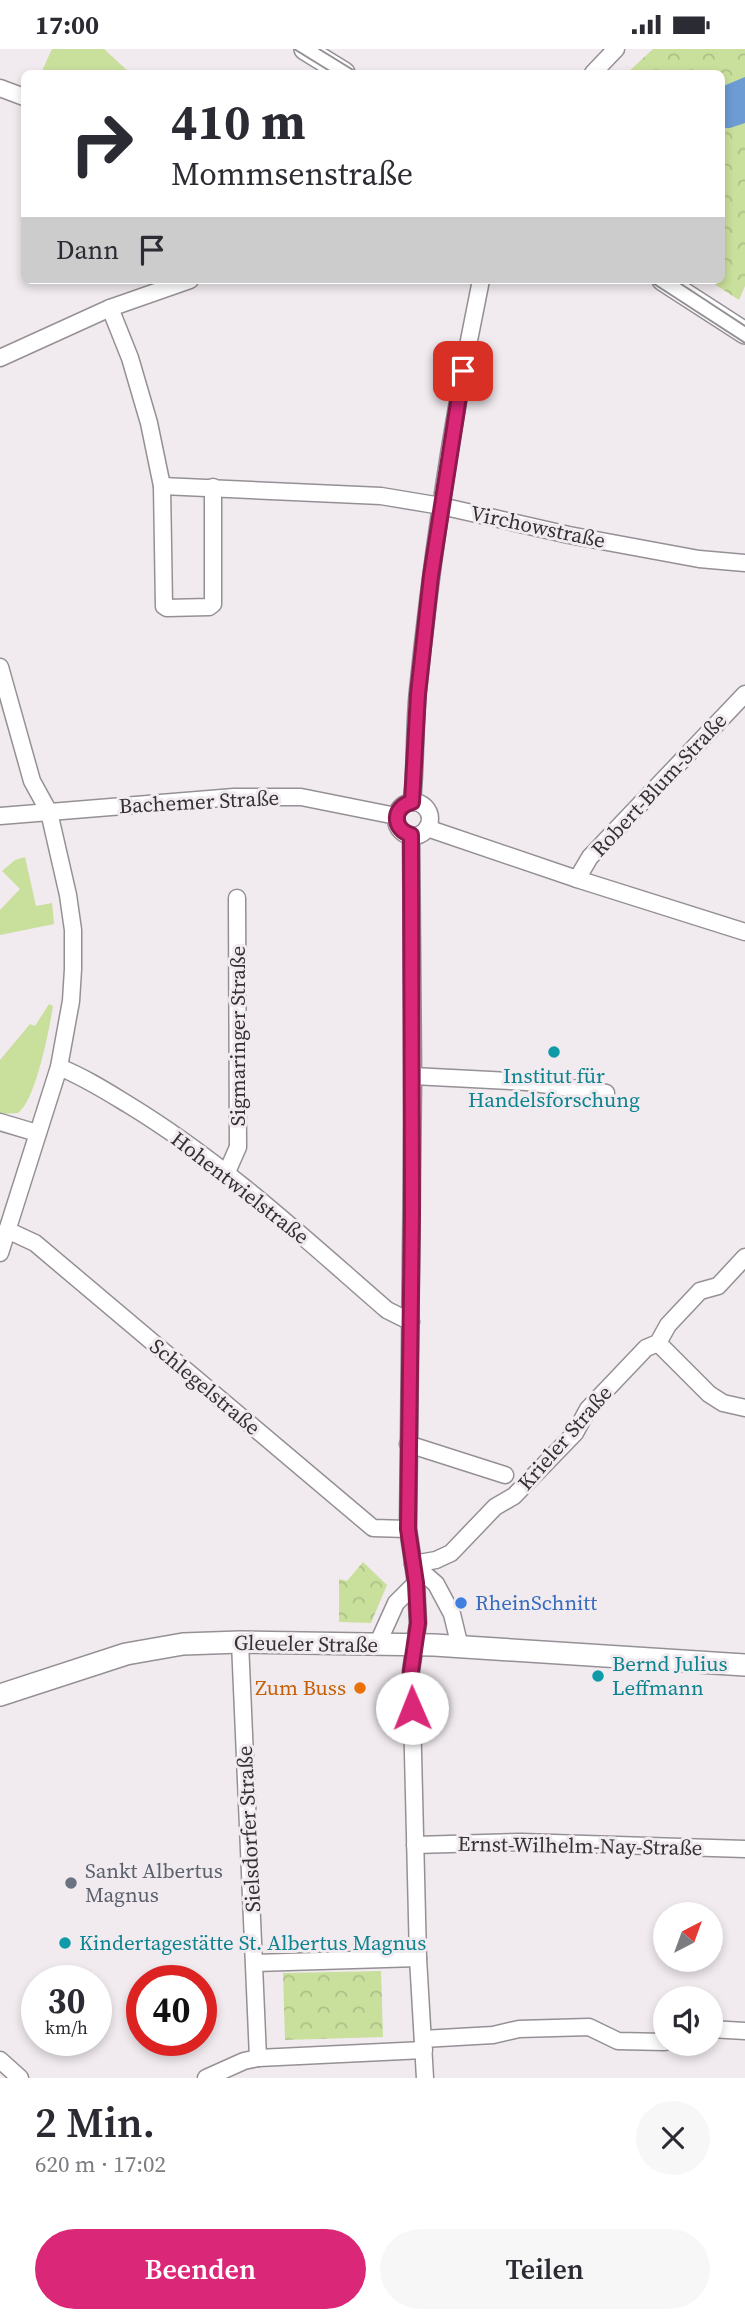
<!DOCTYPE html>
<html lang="de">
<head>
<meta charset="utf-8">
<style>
  :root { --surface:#fff; --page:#f7f7f7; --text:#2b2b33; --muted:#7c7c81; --accent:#db2777 }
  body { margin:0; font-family:"Source Serif 4",serif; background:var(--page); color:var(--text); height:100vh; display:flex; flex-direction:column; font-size:26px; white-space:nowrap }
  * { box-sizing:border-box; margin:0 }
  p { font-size:23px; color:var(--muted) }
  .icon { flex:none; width:38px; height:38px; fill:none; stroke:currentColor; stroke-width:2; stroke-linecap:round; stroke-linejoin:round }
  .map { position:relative; height:2029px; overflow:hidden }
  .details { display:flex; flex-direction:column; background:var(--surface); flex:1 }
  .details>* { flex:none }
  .top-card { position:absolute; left:21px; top:21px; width:704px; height:214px; border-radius:10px; box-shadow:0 4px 10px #0003; background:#fff; color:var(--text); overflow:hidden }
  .needle { width:46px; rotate:41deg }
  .tools { position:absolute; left:653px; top:1853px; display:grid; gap:14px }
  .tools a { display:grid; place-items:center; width:70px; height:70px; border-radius:50%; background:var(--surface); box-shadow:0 4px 10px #0003; font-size:35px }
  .speed { position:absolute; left:21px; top:1916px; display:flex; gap:14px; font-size:35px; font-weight:700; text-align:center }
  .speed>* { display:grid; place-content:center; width:91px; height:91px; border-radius:50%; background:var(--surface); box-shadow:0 4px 10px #0003; line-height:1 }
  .speed small { font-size:18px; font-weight:400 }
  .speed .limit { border:10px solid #d22; background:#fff; color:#111 }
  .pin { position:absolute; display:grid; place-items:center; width:60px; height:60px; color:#fff; margin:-30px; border-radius:14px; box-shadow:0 4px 10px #0006 }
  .me { position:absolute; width:77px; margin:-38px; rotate:359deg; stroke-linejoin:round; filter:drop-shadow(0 0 5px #0008) }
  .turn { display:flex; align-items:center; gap:24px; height:147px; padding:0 35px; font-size:32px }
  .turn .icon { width:91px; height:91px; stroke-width:2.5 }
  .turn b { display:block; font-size:49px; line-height:60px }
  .then { display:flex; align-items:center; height:66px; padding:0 35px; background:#0003; gap:14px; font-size:26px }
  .round { display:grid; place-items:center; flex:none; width:74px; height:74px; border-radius:37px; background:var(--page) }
  .headline { display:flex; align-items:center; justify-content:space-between; height:119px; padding:0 35px }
  h1 { font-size:42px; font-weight:600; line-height:52px }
  .button { display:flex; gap:14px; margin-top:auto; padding:14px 35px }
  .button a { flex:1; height:80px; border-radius:42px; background:var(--accent); color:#fff; font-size:28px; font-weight:600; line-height:80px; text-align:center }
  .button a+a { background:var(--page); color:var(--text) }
  .status { display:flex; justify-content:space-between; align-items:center; height:49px; padding:0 35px; background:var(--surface); direction:ltr }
  .status svg { height:19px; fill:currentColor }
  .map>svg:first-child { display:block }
</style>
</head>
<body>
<div class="status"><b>17:00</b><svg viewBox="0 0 49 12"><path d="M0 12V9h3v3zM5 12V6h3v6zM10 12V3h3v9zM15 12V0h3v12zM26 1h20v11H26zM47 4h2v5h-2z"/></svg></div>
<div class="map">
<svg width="745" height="2029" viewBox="0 0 745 2029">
  <defs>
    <pattern id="park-crowns" width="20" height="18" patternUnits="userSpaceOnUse" patternTransform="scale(1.75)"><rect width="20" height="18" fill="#c9df9c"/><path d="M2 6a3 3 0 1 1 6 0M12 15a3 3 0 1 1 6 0" fill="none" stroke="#adc087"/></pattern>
  </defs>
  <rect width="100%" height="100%" fill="#f1ebf0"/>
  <!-- grass -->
  <g fill="#c9df9c">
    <path d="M52 0H104L130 24H41Z"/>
    <path d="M25 808 36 857 52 854 54 875 0 886V861L20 840 2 822 15 811Z"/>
    <path d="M49 955 53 957C49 981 36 1051 18 1064L0 1065V1011L30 975 35 977Z"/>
  </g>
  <!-- park -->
  <g fill="url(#park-crowns)">
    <path d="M653 0H745V237L739 251 708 231H721V24H627Z"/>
    <path d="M363 1513 387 1536 371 1574 339 1573V1530L347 1532Z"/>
    <path d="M381 1922 383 1988 285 1991 283 1924Z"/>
  </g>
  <!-- water -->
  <path fill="#6c9cd3" d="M745 28V74L730 79H721V38Z"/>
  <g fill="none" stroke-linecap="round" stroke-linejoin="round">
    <defs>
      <g id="minor">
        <path d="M593 24 616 0"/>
        <path d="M0 39 24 48"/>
        <path d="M110 259 130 309 149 374 162 437 164 557 167 559 209 558 213 555V438"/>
        <path d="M0 309 110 259 190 231"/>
        <path d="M162 437 381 447 441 457 569 486 699 510 745 514"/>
        <path d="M0 618 32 732 49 763 68 846 73 881V920L71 952 59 1018 0 1204"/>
        <path d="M412 753C416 716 414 678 418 641 432 504 453 367 481 231"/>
        <circle cx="413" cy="770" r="17"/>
        <path d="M0 767 234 748H301L396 767"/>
        <path d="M427 779 577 830 745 883"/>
        <path d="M411 786 413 1027 408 1480 416 1534 418 1574 411 1622 418 1909 425 2029"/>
        <path d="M577 830 590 808 745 645"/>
        <path d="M59 1018C84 1028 106 1042 129 1056 224 1114 304 1189 387 1261L411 1273"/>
        <path d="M413 1027 527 1033 606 1044"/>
        <path d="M0 1073 37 1084"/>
        <path d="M227 1123 238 1098 237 849"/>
        <path d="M7 1181 35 1194 373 1479 408 1480"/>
        <path d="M658 1294 709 1345 723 1354 745 1359"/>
        <path d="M408 1395 505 1426"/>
        <path d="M413 1515 436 1511 451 1504 495 1458 514 1447 575 1384 588 1360 646 1299 658 1294 668 1276 700 1242 718 1237 745 1208"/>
        <path d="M413 1515 436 1535 452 1565 460 1598"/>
        <path d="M240 1593 258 2009"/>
        <path d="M377 1596 396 1554 416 1534"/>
        <path d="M415 1796 521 1793 745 1800"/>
        <path d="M255 1914 418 1909"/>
        <path d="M710 1980 745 1982"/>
        <path d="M423 1990 493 1986 519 1980 589 1978 618 1992 665 1993"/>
        <path d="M0 2011 20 2029"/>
        <path d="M206 2029 244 2012 258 2009 424 2001"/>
      </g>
      <g id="major">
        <path d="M305 0 344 24"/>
        <path d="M663 231 745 284"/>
        <path d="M0 1646 126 1605 183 1595 240 1593 434 1596 745 1616"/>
      </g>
    </defs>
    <!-- minor casing -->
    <use href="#minor" stroke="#959095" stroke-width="19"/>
    <!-- major casing -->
    <use href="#major" stroke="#959095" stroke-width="24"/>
    <!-- minor -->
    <use href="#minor" stroke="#fff" stroke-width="16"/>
    <!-- major -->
    <use href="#major" stroke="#fff" stroke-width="21"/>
    <!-- tram -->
    <g stroke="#959194" stroke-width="2">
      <path d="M294 0 333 24"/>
      <path d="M319 0 358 24"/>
      <path d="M648 231 745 294"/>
      <path d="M675 231 745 277"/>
    </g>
  </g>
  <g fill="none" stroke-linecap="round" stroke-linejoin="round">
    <defs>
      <path id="route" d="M412 1659 411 1622 418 1574 416 1534 408 1480 412 1163 411 786C392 780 392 758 412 753L418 645 431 527 463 322"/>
    </defs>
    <!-- route casing -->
    <use href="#route" stroke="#8e194d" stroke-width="18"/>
    <!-- route -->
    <use href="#route" stroke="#db2777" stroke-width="12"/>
  </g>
  <!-- markers -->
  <g fill="#0f9aa8" stroke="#f1ebf0" stroke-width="2.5">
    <circle cx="554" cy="1003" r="7"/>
    <circle cx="598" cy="1627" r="7"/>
    <circle cx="65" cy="1894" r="7"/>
  </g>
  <circle fill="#3f7fe0" stroke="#f1ebf0" stroke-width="2.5" cx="461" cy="1554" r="7"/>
  <circle fill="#e8710a" stroke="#f1ebf0" stroke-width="2.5" cx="360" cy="1639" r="7"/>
  <circle fill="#6b7280" stroke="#f1ebf0" stroke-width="2.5" cx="71" cy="1834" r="7"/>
  <g text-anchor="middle" stroke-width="6" stroke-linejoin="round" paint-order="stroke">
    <!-- street labels -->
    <g font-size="21" fill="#333133" stroke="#f1ebf0">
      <text transform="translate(538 478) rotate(12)" y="7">Virchowstraße</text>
      <text transform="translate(659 736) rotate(-47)" y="7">Robert-Blum-Straße</text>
      <text transform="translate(199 753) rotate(-3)" y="7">Bachemer Straße</text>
      <text transform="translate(238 987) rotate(-90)" y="7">Sigmaringer Straße</text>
      <text transform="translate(240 1139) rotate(38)" y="7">Hohentwielstraße</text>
      <text transform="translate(205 1338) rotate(40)" y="7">Schlegelstraße</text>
      <text transform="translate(565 1389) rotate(-49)" y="7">Krieler Straße</text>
      <text transform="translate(306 1595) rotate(1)" y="7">Gleueler Straße</text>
      <text transform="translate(249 1780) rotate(-93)" y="7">Sielsdorfer Straße</text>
      <text transform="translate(580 1797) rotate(1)" y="7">Ernst-Wilhelm-Nay-Straße</text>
    </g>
    <!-- culture labels -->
    <g font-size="21" fill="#0d838f" stroke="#f1ebf0" text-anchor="start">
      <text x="554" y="1034" text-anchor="middle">Institut für<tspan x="554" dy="24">Handelsforschung</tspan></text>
      <text x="612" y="1622">Bernd Julius<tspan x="612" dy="24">Leffmann</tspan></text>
      <text x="79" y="1901">Kindertagestätte St. Albertus Magnus</text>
    </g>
    <!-- shop labels -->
    <g font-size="21" fill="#366cbe" stroke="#f1ebf0" text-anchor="start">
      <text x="475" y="1561">RheinSchnitt</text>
    </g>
    <!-- food labels -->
    <g font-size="21" fill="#c56008" stroke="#f1ebf0" text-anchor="end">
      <text x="346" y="1646">Zum Buss</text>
    </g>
    <!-- worship labels -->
    <g font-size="21" fill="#5b616d" stroke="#f1ebf0" text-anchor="start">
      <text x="85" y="1829">Sankt Albertus<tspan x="85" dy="24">Magnus</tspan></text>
    </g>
  </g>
</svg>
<div class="tools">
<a><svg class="needle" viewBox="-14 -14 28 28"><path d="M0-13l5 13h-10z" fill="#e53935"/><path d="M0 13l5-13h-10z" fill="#7c7c81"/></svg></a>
<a><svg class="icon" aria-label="sound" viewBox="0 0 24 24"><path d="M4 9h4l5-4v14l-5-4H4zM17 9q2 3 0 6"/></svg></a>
</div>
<div class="speed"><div>30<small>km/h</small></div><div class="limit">40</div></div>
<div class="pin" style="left:463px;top:322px;background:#d93025"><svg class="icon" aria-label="arrive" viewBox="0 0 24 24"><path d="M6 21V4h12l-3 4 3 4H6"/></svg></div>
<svg class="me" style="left:412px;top:1659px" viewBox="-20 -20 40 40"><circle r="19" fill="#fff"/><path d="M0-13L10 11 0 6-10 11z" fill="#db2777"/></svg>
<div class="top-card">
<div class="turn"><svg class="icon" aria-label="right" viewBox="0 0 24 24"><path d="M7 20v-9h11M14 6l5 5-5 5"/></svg><div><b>410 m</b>Mommsenstraße</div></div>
<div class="then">Dann<svg class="icon" aria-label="arrive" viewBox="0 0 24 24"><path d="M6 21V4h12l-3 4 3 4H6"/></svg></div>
</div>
</div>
<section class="details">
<div class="headline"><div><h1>2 Min.</h1><p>620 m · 17:02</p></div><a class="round"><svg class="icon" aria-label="close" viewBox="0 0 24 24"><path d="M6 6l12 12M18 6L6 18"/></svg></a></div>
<div class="button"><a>Beenden</a><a>Teilen</a></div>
</section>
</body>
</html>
